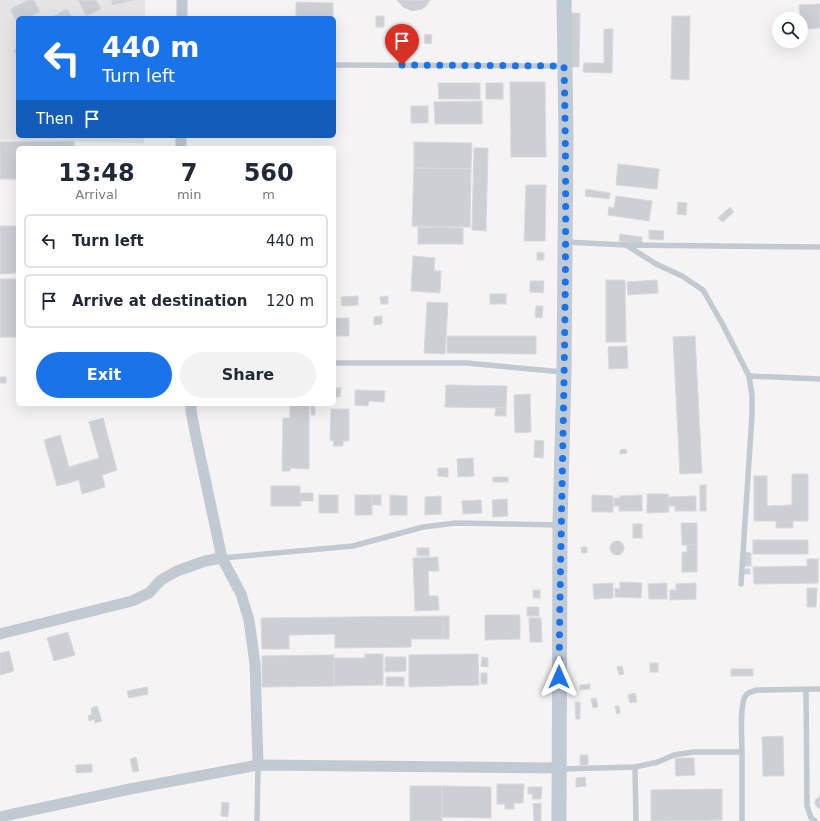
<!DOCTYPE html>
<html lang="en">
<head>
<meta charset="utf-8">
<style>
  :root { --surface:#fff; --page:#f2f2f3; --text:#1f2937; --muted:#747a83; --line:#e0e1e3; --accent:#1a73e8 }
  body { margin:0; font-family:"DejaVu Sans",sans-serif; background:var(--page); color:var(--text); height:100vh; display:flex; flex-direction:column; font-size:15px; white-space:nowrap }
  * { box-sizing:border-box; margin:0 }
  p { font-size:13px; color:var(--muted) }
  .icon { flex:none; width:22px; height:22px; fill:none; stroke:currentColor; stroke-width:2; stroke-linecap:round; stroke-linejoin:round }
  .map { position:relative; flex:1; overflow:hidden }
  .sheet { position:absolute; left:16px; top:146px; width:320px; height:260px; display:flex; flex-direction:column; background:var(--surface); border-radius:6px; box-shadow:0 4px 16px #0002 }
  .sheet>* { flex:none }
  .top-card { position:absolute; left:16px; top:16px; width:320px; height:122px; border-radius:6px; box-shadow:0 4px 16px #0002; background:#1a73e8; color:#fff; overflow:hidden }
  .controls { position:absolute; left:772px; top:12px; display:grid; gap:8px }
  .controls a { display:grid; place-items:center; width:36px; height:36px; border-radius:50%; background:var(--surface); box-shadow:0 4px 16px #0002; font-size:20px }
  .pin { position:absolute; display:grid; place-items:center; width:34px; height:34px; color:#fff; margin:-41px -17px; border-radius:50% 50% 50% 0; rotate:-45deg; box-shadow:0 0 4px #0007 }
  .pin .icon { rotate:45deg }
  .me { position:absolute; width:44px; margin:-22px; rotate:0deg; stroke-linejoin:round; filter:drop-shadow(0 0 3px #0008) }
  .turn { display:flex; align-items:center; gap:14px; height:84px; padding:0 20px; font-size:18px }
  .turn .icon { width:52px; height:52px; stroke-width:2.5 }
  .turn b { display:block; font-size:28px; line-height:34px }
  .then { display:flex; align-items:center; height:38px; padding:0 20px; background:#0003; gap:8px; font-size:15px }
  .eta { display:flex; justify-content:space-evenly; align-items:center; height:68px; text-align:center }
  .eta b { font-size:24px; font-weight:700; line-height:28px }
  .primary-button { display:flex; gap:8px; margin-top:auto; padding:8px 20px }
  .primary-button a { flex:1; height:46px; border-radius:24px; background:var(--accent); color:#fff; font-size:16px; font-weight:700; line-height:46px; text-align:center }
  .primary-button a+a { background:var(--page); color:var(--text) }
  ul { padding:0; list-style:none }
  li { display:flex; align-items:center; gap:12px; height:54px; margin:0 8px 6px; padding:0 12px; border:2px solid var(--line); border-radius:6px }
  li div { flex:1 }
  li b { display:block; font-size:15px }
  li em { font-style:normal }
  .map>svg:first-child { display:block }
</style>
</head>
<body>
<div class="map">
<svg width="820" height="821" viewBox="0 0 820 821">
  <rect width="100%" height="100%" fill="#f5f3f3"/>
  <!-- education -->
  <path fill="#e6e4e5" d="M0 0H145V18H18V136H144V143L0 140Z"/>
  <!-- building -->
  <g fill="#cdcfd5" stroke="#d7d9de">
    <path d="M29 0H34L40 12 27 18H18L17 23 10 9Z"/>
    <path d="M78 0H96L101 9 86 16Z"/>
    <path d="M112 0H134L112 5Z"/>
    <path d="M397 0H430L426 6 422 9 412 11 403 7Z"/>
    <path d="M296 2 333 3V18H296Z"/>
    <path d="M820 4V28L801 29 799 5Z"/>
    <path d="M67 9 73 18H52L51 17Z"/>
    <path d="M571 13H580L579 67H570Z"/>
    <rect x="376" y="16" width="8" height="11"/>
    <path d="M672 16H690L689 80 671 79Z"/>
    <path d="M604 29H613L612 73 583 72 584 63H604Z"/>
    <path d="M425 34 432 35 431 44 424 43Z"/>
    <path d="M17 48 18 49V56L13 51Z"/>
    <path d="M510 82H545L546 157H511Z"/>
    <path d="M438 83H480V99H439Z"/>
    <rect x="486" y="83" width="17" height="16"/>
    <path d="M482 101V124H435L434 102Z"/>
    <rect x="411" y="106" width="17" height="17"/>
    <path d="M74 141V148H18V179H0V142Z"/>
    <path d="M414 142 472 143 471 169 414 168Z"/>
    <path d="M474 148H488L486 231 472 230Z"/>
    <path d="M618 164 659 169 657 189 616 185Z"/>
    <path d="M414 168 471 169 470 227 412 226Z"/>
    <path d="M526 185H546L545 241H524Z"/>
    <path d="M586 189 610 193 609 199 585 196Z"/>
    <path d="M616 196 652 201 649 221 608 215 609 207 614 208Z"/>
    <path d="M678 202 687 203 686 215 677 214Z"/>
    <path d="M730 207 734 212 723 222 718 218Z"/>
    <path d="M0 226H18V273L0 274Z"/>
    <path d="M418 227 463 228V244H418Z"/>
    <path d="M649 230 664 231 663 240 649 239Z"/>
    <path d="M620 234 642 237V244L619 241Z"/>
    <path d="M537 252 544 253V260H537Z"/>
    <path d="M413 256 435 258 434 271H441L440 293 411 291Z"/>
    <rect x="0" y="279" width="18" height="58"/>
    <path d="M606 280H625L626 342H606Z"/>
    <path d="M657 280 658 293 628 295 627 282Z"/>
    <path d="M530 281H544L543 293 530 292Z"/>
    <rect x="490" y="294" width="16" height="10"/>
    <path d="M358 296V305L342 306 341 297Z"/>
    <path d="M388 296V304H381L380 297Z"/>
    <path d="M427 302 448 303 445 354 424 353Z"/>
    <path d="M536 306H543L542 318 535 317Z"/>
    <path d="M382 316V324L374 325V317Z"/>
    <rect x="334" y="318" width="15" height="18"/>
    <path d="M447 336H536V354L447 353Z"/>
    <path d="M695 336 702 473 680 474 673 337Z"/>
    <path d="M627 346 628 368 609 369 608 347Z"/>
    <rect x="0" y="377" width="6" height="6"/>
    <path d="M446 385 507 386 506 408 445 407Z"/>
    <path d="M334 388H341L340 397H334Z"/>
    <path d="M355 390 385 391 384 402 369 401 368 406 355 405Z"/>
    <path d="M530 394 531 432 515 433 514 395Z"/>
    <path d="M290 404H309V469L290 468V471H282L283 418H290Z"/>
    <rect x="311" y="406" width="4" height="9"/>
    <path d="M496 407 506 408V416H495Z"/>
    <path d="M331 409H349V441H343V446H333L334 441 330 440Z"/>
    <path d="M103 418 117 470 102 475 105 487 82 494 79 480 57 486 44 440 60 435 69 467 99 458 89 422Z"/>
    <path d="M535 440 544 441 543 458 534 457Z"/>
    <path d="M626 449 627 453 620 454V450Z"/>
    <path d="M473 458 474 476 458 477 457 459Z"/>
    <path d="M438 468H448V477L438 476Z"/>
    <path d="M792 474H808V521H793V528H776V521H754V476H767V506L792 505Z"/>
    <rect x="493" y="477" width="15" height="5"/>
    <rect x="700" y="485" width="6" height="26"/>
    <path d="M271 486H300V493H313V501H301V506H271Z"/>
    <path d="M647 494H668L669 512 647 513Z"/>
    <rect x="319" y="495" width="19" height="18"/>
    <rect x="355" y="495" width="17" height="20"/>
    <rect x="372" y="495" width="9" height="10"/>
    <path d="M390 495 407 496V515H390Z"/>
    <path d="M592 495 613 496V512H592Z"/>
    <path d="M642 495V511H619V506H614V498H620V496Z"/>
    <path d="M441 496V514L425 515V497Z"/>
    <path d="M696 496V511H675V506H669V497Z"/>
    <path d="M507 499 508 516 493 517 492 500Z"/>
    <path d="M481 500 482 513 463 514 462 501Z"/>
    <path d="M681 523H697V545H682Z"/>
    <rect x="633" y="524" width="9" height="14"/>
    <rect x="753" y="540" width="55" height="14"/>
    <circle cx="617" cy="548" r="7"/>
    <path d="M687 545H697V572H682V552H687Z"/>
    <path d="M581 547H587V553H582Z"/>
    <rect x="417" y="548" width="12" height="8"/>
    <path d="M745 552 751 553V566H744Z"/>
    <path d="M438 557 439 571H428L429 596H438L439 610 415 611 413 558Z"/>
    <path d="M807 559H818V583L754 584 753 567 807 566Z"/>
    <rect x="744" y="569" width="6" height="5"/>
    <path d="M620 582 642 583 641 598 615 597V588L620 589Z"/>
    <path d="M613 583V598L594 599 593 584Z"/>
    <path d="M667 583V599H649L648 584Z"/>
    <path d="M696 583V599L670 600V590H676V584Z"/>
    <path d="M807 588H817L816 607H807Z"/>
    <rect x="533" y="590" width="7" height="8"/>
    <rect x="527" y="607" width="12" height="9"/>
    <path d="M485 615H520V639L485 640Z"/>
    <path d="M443 616V639H411V647L335 648V634L289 635V649H262L261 618Z"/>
    <rect x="443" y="616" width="6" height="23"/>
    <path d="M529 618H541L542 642H530Z"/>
    <path d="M68 632 75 655 54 661 47 638Z"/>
    <path d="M9 651 14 671 0 675V653Z"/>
    <path d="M365 654H383V685L334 686V658H365Z"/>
    <path d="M478 654 479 685 409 687V655Z"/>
    <path d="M334 655V686L262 687V656Z"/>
    <path d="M385 657H406V671L385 672Z"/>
    <path d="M482 657 488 658V667L481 666Z"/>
    <rect x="650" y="663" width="8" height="9"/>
    <path d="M622 666 624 674 619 675 617 667Z"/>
    <rect x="731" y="669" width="22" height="7"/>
    <rect x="481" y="673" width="6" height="11"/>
    <rect x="386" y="677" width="18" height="9"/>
    <path d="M590 684V689L580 690V685Z"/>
    <path d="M147 687 148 694 129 698 127 691Z"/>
    <path d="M635 693 637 702 630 703 628 695Z"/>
    <path d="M596 698 598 707 593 708 591 699Z"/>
    <path d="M575 702H580V719H576Z"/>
    <path d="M97 706 102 721 95 723 94 719 89 721 88 716 92 714 91 708Z"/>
    <path d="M615 706H619L620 713 617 714Z"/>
    <path d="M783 736 784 776H763L762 737Z"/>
    <rect x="580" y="755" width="8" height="10"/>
    <path d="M136 757 139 771 133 772 130 759Z"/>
    <path d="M675 758H694L695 775 676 776Z"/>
    <path d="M92 764V772L76 773V765Z"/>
    <path d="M585 777 586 786 576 787V778Z"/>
    <path d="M497 784H524L523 803H514V809H505V804H497Z"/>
    <rect x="410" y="786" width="32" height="35"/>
    <path d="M442 786 491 787V818L442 817Z"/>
    <path d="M528 787H542L541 799H532L533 794H528Z"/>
    <path d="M722 789V820L651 821V790Z"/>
    <path d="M820 796V809L816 806 815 802 816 799Z"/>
    <path d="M222 802 229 803 228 817 221 816Z"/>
    <path d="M541 803V821H534L533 804Z"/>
  </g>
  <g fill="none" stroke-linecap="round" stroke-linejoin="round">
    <!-- lane -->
    <g stroke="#c1cad2" stroke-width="5.5">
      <path d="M334 65 564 66"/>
      <path d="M565 242 626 245 820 247"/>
      <path d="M626 245 656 264 682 276 703 290 723 325 749 376 752 395V415L741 584"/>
      <path d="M334 363H466L563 372"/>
      <path d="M749 376 820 379"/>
      <path d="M222 558 353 546 423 527 456 523 560 525"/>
      <path d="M806 690 807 806 811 818 815 821"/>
      <path d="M742 752V821"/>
      <path d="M635 767 636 821"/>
      <path d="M561 769 635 767 658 762 674 755 693 752H742C742 741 739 704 746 695 749 692 753 691 757 690L820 689"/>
      <path d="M257 821 258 765"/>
    </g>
    <!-- street -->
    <g stroke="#c1cad2" stroke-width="11">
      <path d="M182 0V18"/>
      <path d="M181 148V136"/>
      <path d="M191 404V411L195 432 222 558 241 594 249 620 255 664 258 765"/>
      <path d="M0 634 132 601 149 593 161 580 177 571 205 561 222 558"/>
      <path d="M0 817 130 789 258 765 559 768"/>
    </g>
    <!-- secondary -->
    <path stroke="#c1cbd6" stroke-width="15" d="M559 821 560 525 564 372 566 137 564 0"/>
  </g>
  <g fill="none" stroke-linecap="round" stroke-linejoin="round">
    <!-- route -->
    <path stroke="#1a73e8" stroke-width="7" stroke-dasharray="0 12.6" d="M402 65 564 66C569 270 561 474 559 677"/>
  </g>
</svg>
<div class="controls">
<a><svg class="icon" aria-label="search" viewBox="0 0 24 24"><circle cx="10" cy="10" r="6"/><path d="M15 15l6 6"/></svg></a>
</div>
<div class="pin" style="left:402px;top:65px;background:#d93025"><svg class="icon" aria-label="arrive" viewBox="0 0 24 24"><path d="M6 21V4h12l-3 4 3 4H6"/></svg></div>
<svg class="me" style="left:559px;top:677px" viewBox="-20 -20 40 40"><path d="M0-17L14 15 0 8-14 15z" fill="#1a73e8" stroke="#fff" stroke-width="4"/></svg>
<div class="top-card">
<div class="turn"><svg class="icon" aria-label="left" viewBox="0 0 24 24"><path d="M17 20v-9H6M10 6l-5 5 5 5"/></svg><div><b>440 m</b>Turn left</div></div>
<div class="then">Then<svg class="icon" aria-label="arrive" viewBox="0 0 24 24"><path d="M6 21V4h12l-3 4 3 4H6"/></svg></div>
</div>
<section class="sheet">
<div class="eta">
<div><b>13:48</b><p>Arrival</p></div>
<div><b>7</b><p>min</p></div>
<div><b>560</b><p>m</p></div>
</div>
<ul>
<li><svg class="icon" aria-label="left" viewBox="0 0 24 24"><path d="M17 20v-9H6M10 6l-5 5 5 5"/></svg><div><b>Turn left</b></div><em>440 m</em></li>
<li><svg class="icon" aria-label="arrive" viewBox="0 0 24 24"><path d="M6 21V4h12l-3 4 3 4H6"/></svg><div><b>Arrive at destination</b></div><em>120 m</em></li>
</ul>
<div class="primary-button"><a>Exit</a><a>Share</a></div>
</section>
</div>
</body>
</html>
